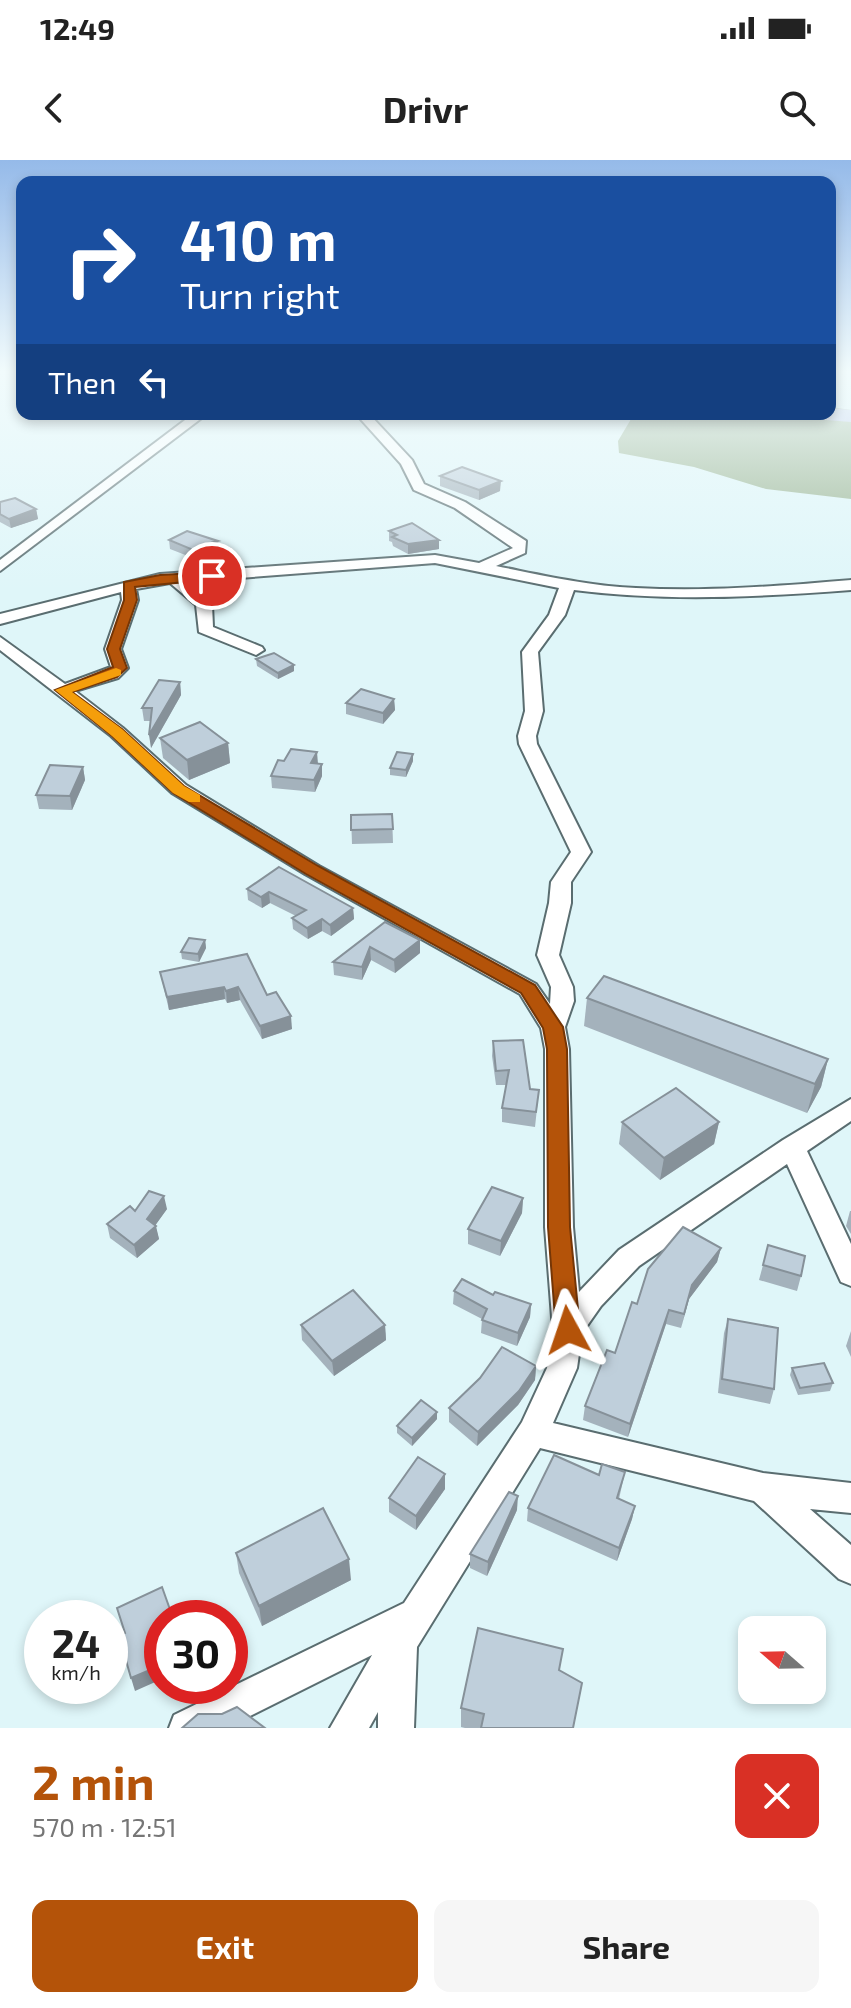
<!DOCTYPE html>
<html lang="en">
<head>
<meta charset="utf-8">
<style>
  :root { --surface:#fff; --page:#f6f6f6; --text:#222; --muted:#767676; --accent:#b45309 }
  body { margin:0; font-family:"Exo 2",sans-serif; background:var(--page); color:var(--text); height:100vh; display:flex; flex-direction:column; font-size:30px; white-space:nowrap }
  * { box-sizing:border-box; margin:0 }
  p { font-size:26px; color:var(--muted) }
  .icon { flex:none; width:44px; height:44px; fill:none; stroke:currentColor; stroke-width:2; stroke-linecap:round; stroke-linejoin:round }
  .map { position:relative; height:1568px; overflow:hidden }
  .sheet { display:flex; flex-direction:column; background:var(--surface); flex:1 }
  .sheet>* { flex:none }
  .guide { position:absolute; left:16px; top:16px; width:820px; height:244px; border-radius:16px; box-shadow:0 4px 12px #0003; background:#1a4fa0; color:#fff; overflow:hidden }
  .needle { width:52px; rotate:290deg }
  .controls { position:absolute; left:738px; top:1456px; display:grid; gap:16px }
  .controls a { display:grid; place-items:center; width:88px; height:88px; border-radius:16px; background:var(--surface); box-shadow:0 4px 12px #0003; font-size:40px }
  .speed { position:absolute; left:24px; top:1440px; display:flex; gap:16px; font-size:40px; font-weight:700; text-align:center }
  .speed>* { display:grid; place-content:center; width:104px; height:104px; border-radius:50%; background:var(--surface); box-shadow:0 4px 12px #0003; line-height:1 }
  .speed small { font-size:20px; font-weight:400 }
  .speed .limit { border:12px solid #d22; background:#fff; color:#111 }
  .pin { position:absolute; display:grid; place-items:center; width:68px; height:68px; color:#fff; margin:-34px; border:4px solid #fff; border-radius:50%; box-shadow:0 2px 8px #0007 }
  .me { position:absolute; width:88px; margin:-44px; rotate:355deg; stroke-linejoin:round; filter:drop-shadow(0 0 6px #0008) }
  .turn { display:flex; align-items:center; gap:28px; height:168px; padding:0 32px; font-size:36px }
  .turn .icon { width:104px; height:104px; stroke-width:2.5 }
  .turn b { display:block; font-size:56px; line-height:68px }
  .then { display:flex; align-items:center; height:76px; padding:0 32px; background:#0003; gap:16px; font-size:30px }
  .round { display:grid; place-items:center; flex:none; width:84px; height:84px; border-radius:16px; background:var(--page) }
  .overview { display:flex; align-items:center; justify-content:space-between; height:136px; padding:0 32px }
  h1 { font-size:48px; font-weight:700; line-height:60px; color:var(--accent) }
  .button { display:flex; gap:16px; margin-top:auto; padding:16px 32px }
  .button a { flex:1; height:92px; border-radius:16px; background:var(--accent); color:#fff; font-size:32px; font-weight:700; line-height:92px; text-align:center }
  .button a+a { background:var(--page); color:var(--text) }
  .status { display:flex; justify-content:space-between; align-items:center; height:56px; padding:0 40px; background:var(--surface); direction:ltr }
  .status svg { height:22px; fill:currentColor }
  header { display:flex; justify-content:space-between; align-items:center; height:104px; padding:0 32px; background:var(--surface); font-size:36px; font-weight:700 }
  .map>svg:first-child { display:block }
</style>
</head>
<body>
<div class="status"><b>12:49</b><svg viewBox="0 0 49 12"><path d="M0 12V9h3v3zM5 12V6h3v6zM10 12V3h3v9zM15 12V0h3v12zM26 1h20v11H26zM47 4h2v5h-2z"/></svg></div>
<header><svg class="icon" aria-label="back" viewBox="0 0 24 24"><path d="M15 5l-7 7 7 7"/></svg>Drivr<svg class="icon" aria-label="search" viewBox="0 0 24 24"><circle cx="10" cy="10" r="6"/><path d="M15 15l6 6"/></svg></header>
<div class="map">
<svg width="851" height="1568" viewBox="0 0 851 1568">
  <rect width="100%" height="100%" fill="#dff6f9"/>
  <!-- forest -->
  <path fill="#99b391" d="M830 247 851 250V339L766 329 694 307 619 293 618 281 634 254H830Z"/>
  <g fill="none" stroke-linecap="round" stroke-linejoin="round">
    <!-- river -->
    <path fill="#bac3ea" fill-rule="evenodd" d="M830 248 851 250V262L826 260 816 254H830Z"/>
    <defs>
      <g id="street">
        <path d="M193 254H207L0 411V400Z"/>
        <path d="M356 254H369L412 300 424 324 465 342 526 381 525 393 496 406C542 415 589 426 636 428 708 432 779 426 851 420V430C758 437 667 442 574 430L565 455 538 492 543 551 536 576 537 584 591 692 571 722V743L559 795 573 827 574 841 565 867 569 889 573 1067 579 1132 619 1090 783 980 851 939V961L807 991 851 1084V1126L841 1122 787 1004 639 1106 601 1146 582 1173 577 1208 553 1263 763 1313 851 1323V1353L810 1349 851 1385V1424L839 1419 754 1341 540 1288 417 1487 414 1568H378V1552L369 1568H330L372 1495 226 1568H169L174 1555 404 1443 522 1262 547 1208 553 1170 545 1067V889L541 868 520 834 305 714 172 633 111 576 0 490V477L65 524 111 507 105 489 122 440 121 432 0 464V454L160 414 435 395 479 403 513 388 455 348 414 330 401 304ZM435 403 559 428 549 455 522 492 525 551 518 576 519 584 571 692 551 722 549 743 537 795 551 827 550 844 536 824 319 706 186 625 123 568 75 531 118 518 128 508 121 489 138 440 136 429 170 423 196 445 199 472 256 495 264 490 262 487 213 467 212 444 187 422Z"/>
      </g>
    </defs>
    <!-- street casing -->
    <use href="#street" stroke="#5a6d70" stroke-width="4"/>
    <!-- street -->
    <use href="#street" fill="#fff" fill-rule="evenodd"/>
  </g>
  <!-- wall -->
  <g fill="#a4b2bc">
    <path d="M440 316 500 331 479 340 440 326Z"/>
    <path d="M0 342 36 349 38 359 11 368 0 362Z"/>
    <path d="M389 371 439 389 408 394 393 386 392 382 389 381Z"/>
    <path d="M169 380 218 384 229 388 230 396 211 405 170 389Z"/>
    <path d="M256 499 294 511 278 519 257 506Z"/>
    <path d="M180 522 181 535 151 588 150 561H144L142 548Z"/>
    <path d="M394 539 395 550 383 564 346 554V543Z"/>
    <path d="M160 578 228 583 230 603 189 620 163 598Z"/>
    <path d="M413 601 406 617 390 615V608Z"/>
    <path d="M318 604H322V616L315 632 272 628 271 616Z"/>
    <path d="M83 607 85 620 72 650 39 649 36 635Z"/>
    <path d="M392 654 393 683 352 684 351 655Z"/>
    <path d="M279 707 353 748 354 759 331 776 322 771 308 779 293 769 292 758 296 756 270 743 262 748 248 740 247 729Z"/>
    <path d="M385 762 420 793 395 813 371 800 362 820 334 815 333 802Z"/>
    <path d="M205 780 206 788 199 802 182 799 181 792Z"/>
    <path d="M160 812 267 835 292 869 262 879 240 840 227 843 225 839 169 850Z"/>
    <path d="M587 838 828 899 821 927 807 953 584 866Z"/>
    <path d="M493 881 530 929 539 930 535 967 502 962V948L507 925H496L492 896Z"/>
    <path d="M622 962H719L714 984 660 1020 619 984Z"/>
    <path d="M523 1038 522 1053 500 1096 468 1084V1069Z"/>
    <path d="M167 1049 155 1065 159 1079 137 1098 110 1078 107 1064 135 1051Z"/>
    <path d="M850 1051H851V1074L846 1066Z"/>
    <path d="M721 1088 717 1102 689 1139 681 1168 666 1164 628 1277 583 1260 585 1246 615 1193Z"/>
    <path d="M763 1105 801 1116 797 1131 759 1120Z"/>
    <path d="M454 1131 493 1135 531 1144 530 1157 517 1186 481 1173 482 1159 453 1144Z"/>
    <path d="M728 1159 774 1229 770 1244 718 1233 724 1173Z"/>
    <path d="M301 1165H385L386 1180 334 1216 302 1180Z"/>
    <path d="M851 1171V1197L846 1186Z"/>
    <path d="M536 1206 535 1220 518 1245 477 1286 449 1262V1248Z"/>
    <path d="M792 1208 833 1223 830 1231 798 1235 790 1215Z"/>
    <path d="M437 1259 412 1286 397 1273V1266Z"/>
    <path d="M625 1312 619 1339 635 1346 632 1359 617 1401 527 1361 528 1348 599 1315Z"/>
    <path d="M445 1329 416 1370 389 1352V1338Z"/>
    <path d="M517 1350 487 1416 470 1408V1394Z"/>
    <path d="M236 1393 351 1420 262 1466 239 1413Z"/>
    <path d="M560 1511 574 1568H465L461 1567V1548Z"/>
  </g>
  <!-- shaded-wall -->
  <g fill="#869199">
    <path d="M501 321 500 331 479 340V330Z"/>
    <path d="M36 349 38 359 11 368 9 359Z"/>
    <path d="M439 380V389L408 394V384Z"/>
    <path d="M229 388 230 396 211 405 210 397Z"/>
    <path d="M294 505V511L278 519V513Z"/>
    <path d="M180 522 181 535 151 588 149 575Z"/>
    <path d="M394 539 395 550 383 564V553Z"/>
    <path d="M228 583 230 603 189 620 187 600Z"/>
    <path d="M317 592 318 604 311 603Z"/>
    <path d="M413 594V601L406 617V610Z"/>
    <path d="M322 604V616L315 632 314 620Z"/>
    <path d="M83 607 85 620 72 650 70 636Z"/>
    <path d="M269 732 270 743 262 748 261 737Z"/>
    <path d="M353 748 354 759 331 776 330 765Z"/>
    <path d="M322 759V771L308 779 307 768Z"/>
    <path d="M205 780 206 788 199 802 198 794Z"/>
    <path d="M420 780V793L395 813 394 800Z"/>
    <path d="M370 787 371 800 362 820V807Z"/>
    <path d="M224 827 225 839 169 850 167 837Z"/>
    <path d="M238 827 240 840 227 843 226 831Z"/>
    <path d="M291 856 292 869 262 879 260 866Z"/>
    <path d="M828 899 821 927 807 953 815 924Z"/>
    <path d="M719 962 714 984 660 1020 664 998Z"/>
    <path d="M164 1036 167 1049 152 1070 156 1066 159 1079 137 1098 134 1085 147 1059Z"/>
    <path d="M523 1038 522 1053 500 1096 501 1081Z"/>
    <path d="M721 1088 717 1102 689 1139 681 1168 692 1125Z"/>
    <path d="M531 1144 530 1157 517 1186 518 1173Z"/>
    <path d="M669 1150 666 1164 628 1277 630 1264Z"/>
    <path d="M385 1165 386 1180 334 1216 332 1201Z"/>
    <path d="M536 1206 535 1220 518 1245 477 1286 478 1272Z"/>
    <path d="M437 1252V1259L412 1286V1278Z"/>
    <path d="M445 1314V1329L416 1370V1356Z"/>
    <path d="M518 1336 517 1350 487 1416 488 1402Z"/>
    <path d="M635 1346 632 1359 617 1401 619 1388Z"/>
    <path d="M349 1399 351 1420 262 1466 259 1446Z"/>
    <path d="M162 1505V1519L135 1531 131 1518Z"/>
  </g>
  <!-- building -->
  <g fill="#bfcfdb" stroke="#869199" stroke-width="2">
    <path d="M462 307 501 321 479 330 440 316Z"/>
    <path d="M15 338 36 349 9 359 0 354V342Z"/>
    <path d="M412 363 439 380 408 384 392 377 397 375 389 371Z"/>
    <path d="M187 371 218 381 214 382 229 388 210 397 169 380Z"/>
    <path d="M274 493 294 505 278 513 256 499Z"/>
    <path d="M159 520 180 522 149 575 152 548H142Z"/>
    <path d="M361 529 394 539 383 553 346 543Z"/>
    <path d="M200 562 228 583 187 600 160 578Z"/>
    <path d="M291 589 317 592 311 603 322 604 314 620 271 616 278 600 284 601Z"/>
    <path d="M397 592 413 594 406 610 390 608Z"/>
    <path d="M50 605 83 607 70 636 36 635Z"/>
    <path d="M392 654 393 669 351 670V655Z"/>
    <path d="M279 707 353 748 330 765 322 759 307 768 292 758 306 750 269 732 261 737 247 729Z"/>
    <path d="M385 762 420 780 394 800 370 787 362 807 333 802Z"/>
    <path d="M189 778 205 780 198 794 181 792Z"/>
    <path d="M247 794 267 835 276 832 291 856 260 866 238 827 226 831 224 827 167 837 160 812Z"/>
    <path d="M604 816 828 899 815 924 587 838Z"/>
    <path d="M523 880 530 929 539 930 536 952 502 948 509 910 496 911 493 881Z"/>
    <path d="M676 928 719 962 664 998 622 962Z"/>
    <path d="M492 1027 523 1038 501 1081 468 1069Z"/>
    <path d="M149 1031 164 1036 147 1059 156 1066 134 1085 107 1064 130 1046 135 1051Z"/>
    <path d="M683 1067 721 1088 692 1125 684 1154 669 1150 630 1264 585 1246 607 1190 615 1193 632 1142 637 1144 648 1109Z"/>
    <path d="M768 1085 805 1096 801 1116 763 1105Z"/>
    <path d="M462 1119 493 1135 495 1132 531 1144 518 1173 482 1160 487 1149 454 1131Z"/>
    <path d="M353 1130 385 1165 332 1201 301 1165Z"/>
    <path d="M728 1159 778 1168 774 1229 722 1219Z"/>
    <path d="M502 1187 536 1206 519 1231 478 1272 449 1248 480 1218Z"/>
    <path d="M824 1203 833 1223 800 1228 792 1208Z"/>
    <path d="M421 1240 437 1252 412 1278 397 1266Z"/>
    <path d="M554 1295 599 1315 602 1304 625 1312 617 1338 635 1346 619 1388 528 1348Z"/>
    <path d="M418 1297 445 1314 416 1356 389 1338Z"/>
    <path d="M509 1332 518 1336 488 1402 470 1394Z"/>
    <path d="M323 1348 349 1399 259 1446 236 1393Z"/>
    <path d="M162 1427 173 1458H162V1505L131 1518 119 1476 125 1473 117 1448Z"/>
    <path d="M478 1468 563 1489 559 1510 582 1523 573 1568H481L484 1554 461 1548Z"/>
    <path d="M237 1547 265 1568H182L198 1554H222Z"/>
  </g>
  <!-- sky -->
  <linearGradient id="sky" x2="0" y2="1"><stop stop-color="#95bae9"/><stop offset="0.49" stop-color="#f1fbfc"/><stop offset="1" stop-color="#f1fbfc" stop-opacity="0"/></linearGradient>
  <rect width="851" height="431" fill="url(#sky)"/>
  <!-- route -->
  <path fill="#b45309" stroke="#753606" stroke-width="2" d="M212 412 216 413V419L135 427 137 440 120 489 127 508 117 517 72 532 122 569 184 626 318 706 535 825 563 867 567 889 570 1067 580 1170 577 1177 568 1180 560 1177 556 1170 548 1067 547 889 543 868 521 833 306 714 173 633 112 576 55 530 113 507 107 489 124 440V422L160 415Z"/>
  <!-- slow -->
  <path fill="#f59e0b" d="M116 508 121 510V515L72 532 122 569 184 626 200 635V642H189L173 633 112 576 55 530Z"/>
</svg>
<div class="controls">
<a><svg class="needle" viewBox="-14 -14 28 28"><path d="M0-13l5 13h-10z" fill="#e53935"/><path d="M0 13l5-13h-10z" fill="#767676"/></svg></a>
</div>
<div class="speed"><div>24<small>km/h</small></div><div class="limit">30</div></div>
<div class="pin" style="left:212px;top:416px;background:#d93025"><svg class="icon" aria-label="arrive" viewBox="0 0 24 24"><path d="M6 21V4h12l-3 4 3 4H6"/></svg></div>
<svg class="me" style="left:568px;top:1170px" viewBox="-20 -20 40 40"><path d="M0-17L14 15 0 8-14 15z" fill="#b45309" stroke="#fff" stroke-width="4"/></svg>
<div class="guide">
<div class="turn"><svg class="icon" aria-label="right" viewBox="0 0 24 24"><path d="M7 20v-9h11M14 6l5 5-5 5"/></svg><div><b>410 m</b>Turn right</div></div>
<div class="then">Then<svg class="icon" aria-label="left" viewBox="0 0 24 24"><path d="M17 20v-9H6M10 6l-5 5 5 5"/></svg></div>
</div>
</div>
<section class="sheet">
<div class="overview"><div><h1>2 min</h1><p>570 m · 12:51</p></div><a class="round" style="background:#d93025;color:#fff"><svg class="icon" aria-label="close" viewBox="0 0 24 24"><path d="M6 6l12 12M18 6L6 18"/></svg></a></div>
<div class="button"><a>Exit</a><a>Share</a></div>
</section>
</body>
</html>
